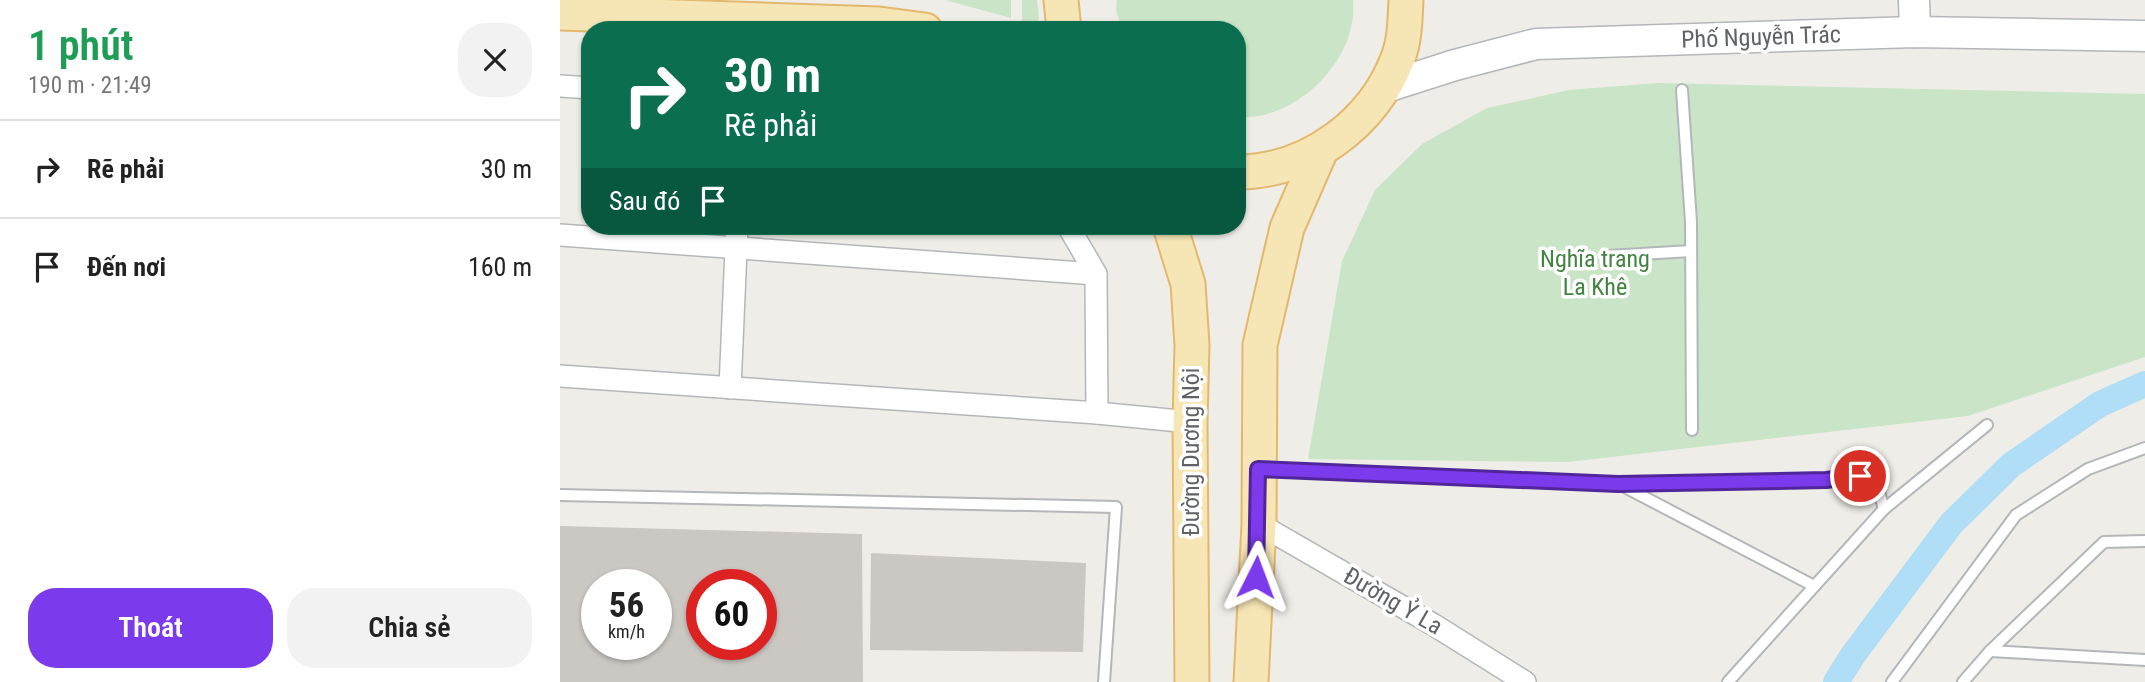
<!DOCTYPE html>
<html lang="vi">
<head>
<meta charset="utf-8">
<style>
  :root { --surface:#fff; --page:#f2f2f2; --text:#222; --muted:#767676; --line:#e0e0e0; --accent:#7c3aed }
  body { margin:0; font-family:"Roboto Condensed",sans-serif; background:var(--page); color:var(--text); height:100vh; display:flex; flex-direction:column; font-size:26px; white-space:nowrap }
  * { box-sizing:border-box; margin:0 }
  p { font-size:23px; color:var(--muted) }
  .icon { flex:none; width:38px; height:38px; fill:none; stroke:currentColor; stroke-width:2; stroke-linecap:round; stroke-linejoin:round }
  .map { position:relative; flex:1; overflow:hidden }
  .panel { display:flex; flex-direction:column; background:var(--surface); width:560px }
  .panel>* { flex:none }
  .hud { position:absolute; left:21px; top:21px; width:665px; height:214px; border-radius:28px; box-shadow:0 2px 5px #0004; background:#0b6e4f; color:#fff; overflow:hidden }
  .speed { position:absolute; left:21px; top:569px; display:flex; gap:14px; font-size:35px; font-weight:700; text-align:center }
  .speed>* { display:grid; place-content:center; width:91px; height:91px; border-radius:50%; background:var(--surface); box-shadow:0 2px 5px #0004; line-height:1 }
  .speed small { font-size:18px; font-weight:400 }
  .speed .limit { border:10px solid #d22; background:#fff; color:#111 }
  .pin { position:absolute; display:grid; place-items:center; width:60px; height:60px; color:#fff; margin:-30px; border:4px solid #fff; border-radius:50%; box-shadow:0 2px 7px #0007 }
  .me { position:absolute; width:77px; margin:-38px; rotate:3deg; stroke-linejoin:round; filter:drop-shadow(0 0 5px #0008) }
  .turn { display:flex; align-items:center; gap:24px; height:147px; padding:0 28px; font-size:32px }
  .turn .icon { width:91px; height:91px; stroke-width:2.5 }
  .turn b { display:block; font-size:49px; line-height:60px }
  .then { display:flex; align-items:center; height:66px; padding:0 28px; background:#0003; gap:14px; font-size:26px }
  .round { display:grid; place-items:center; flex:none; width:74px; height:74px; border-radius:28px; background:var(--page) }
  .head { display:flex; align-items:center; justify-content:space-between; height:119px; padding:0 28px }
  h1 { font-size:42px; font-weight:600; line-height:52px; color:#1e9e55 }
  .button { display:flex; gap:14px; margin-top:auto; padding:14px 28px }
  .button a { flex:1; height:80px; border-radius:28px; background:var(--accent); color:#fff; font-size:28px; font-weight:600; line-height:80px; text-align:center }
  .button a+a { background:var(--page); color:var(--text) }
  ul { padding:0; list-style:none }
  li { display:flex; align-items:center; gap:21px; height:98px; padding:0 28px; border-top:2px solid var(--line) }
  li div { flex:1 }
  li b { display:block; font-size:26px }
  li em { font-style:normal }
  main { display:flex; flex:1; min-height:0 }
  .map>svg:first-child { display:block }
</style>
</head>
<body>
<main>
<section class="panel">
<div class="head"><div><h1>1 phút</h1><p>190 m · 21:49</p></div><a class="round"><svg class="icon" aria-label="close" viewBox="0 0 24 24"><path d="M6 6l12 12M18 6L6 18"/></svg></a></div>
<ul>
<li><svg class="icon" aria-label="right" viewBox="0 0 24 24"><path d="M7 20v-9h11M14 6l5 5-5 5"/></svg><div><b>Rẽ phải</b></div><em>30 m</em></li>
<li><svg class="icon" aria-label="arrive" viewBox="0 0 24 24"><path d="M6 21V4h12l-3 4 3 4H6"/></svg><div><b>Đến nơi</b></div><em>160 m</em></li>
</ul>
<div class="button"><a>Thoát</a><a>Chia sẻ</a></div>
</section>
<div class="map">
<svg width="1585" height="682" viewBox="0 0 1585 682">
  <rect width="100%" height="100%" fill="#efede7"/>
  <!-- green -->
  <g fill="#c9e4c7">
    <path d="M385 0H451V18Z"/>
    <path d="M462 0H477L479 19 473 28 462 25Z"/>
    <path d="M557 0H793C798 53 750 106 699 116 693 117 684 117 677 117V30H562L556 10Z"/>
    <path d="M1098 83 1585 94V357L1408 416 1008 462 748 459 782 261 815 190 862 144 927 108 1009 90Z"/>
  </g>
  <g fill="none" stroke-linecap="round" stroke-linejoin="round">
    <!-- canal -->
    <path stroke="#b0def6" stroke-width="26" d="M1276 682 1293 655 1391 524 1451 465 1540 404 1585 384"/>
  </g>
  <!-- building -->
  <g fill="#cbc8c4" fill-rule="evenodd">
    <path d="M0 526 302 534 303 682H0ZM37 584H96V644H37ZM142 584H201V644H142Z"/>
    <path d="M311 553 526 563 523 652 310 650Z"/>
  </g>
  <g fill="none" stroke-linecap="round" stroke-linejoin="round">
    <defs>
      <g id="lane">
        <path d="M1122 90 1131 222 1132 430"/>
        <path d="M1048 256 1131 251"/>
        <path d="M704 470 1058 484 1266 480 1300 476 1317 485 1324 509"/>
        <path d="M1061 485 1254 586"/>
        <path d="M0 495 556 507 544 682"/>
        <path d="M1430 651 1585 660"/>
        <path d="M1168 682 1324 509 1427 425"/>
        <path d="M1332 682 1456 515 1528 469 1585 448"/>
        <path d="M1403 682 1430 651 1544 542 1585 541"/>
      </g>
      <g id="street">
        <path d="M0 86 30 88"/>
        <path d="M508 226 536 274 537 413"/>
        <path d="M0 235 536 274"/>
        <path d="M0 376 537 413 630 422"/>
        <path d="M170 388 177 226"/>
        <path d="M699 524 874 625 965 682"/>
      </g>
      <g id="secondary">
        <path d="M1354 0 1355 32"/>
        <path d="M823 88 895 65 976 44 1355 32 1585 36"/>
      </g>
      <g id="primary">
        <path d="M501 0 504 30"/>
        <path d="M0 13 319 24 365 30"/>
        <path d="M677 172C748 172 813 124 838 58 845 40 845 19 846 0"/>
        <path d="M610 226 628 284 632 345 630 422 632 682"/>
        <path d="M691 682 699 524 700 345 727 228 761 150"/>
      </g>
    </defs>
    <!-- lane casing -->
    <use href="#lane" stroke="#b4b7ba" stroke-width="14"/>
    <!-- street casing -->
    <use href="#street" stroke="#b4b7ba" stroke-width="24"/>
    <!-- secondary casing -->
    <use href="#secondary" stroke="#b3b7ba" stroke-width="33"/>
    <!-- primary casing -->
    <use href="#primary" stroke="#e3b86d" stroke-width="37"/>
    <!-- lane -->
    <use href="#lane" stroke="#fff" stroke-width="10"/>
    <!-- street -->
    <use href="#street" stroke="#fff" stroke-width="21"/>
    <!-- secondary -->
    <use href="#secondary" stroke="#fff" stroke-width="30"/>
    <!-- primary -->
    <use href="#primary" stroke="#f7e6b5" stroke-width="33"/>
  </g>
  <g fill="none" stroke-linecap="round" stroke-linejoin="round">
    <defs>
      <path id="route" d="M696 577 698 469 1058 484 1266 480 1300 476"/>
    </defs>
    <!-- route casing -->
    <use href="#route" stroke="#51269a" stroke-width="18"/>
    <!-- route -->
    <use href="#route" stroke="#7c3aed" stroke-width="12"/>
  </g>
  <g text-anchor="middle" stroke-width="7" stroke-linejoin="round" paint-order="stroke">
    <!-- street labels -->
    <g font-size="24" fill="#5f6266" stroke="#fff">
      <text transform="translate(1201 37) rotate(-2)" y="8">Phố Nguyễn Trác</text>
      <text transform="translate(631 452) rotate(-90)" y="8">Đường Dương Nội</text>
      <text transform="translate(833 601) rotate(30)" y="8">Đường Ỷ La</text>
    </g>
    <!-- park labels -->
    <g font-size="24" fill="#428440" stroke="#fff">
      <text x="1035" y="267">Nghĩa trang<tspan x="1035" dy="28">La Khê</tspan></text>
    </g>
  </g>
</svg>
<div class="speed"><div>56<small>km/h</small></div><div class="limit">60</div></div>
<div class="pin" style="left:1300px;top:476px;background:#d93025"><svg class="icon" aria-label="arrive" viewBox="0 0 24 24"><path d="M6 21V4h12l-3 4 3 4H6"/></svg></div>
<svg class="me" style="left:696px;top:577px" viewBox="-20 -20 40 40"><path d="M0-17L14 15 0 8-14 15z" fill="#7c3aed" stroke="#fff" stroke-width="4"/></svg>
<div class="hud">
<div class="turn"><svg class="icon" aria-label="right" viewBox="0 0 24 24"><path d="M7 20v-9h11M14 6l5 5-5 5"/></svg><div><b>30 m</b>Rẽ phải</div></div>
<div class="then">Sau đó<svg class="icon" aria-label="arrive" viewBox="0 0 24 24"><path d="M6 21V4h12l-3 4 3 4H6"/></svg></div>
</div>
</div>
</main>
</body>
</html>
